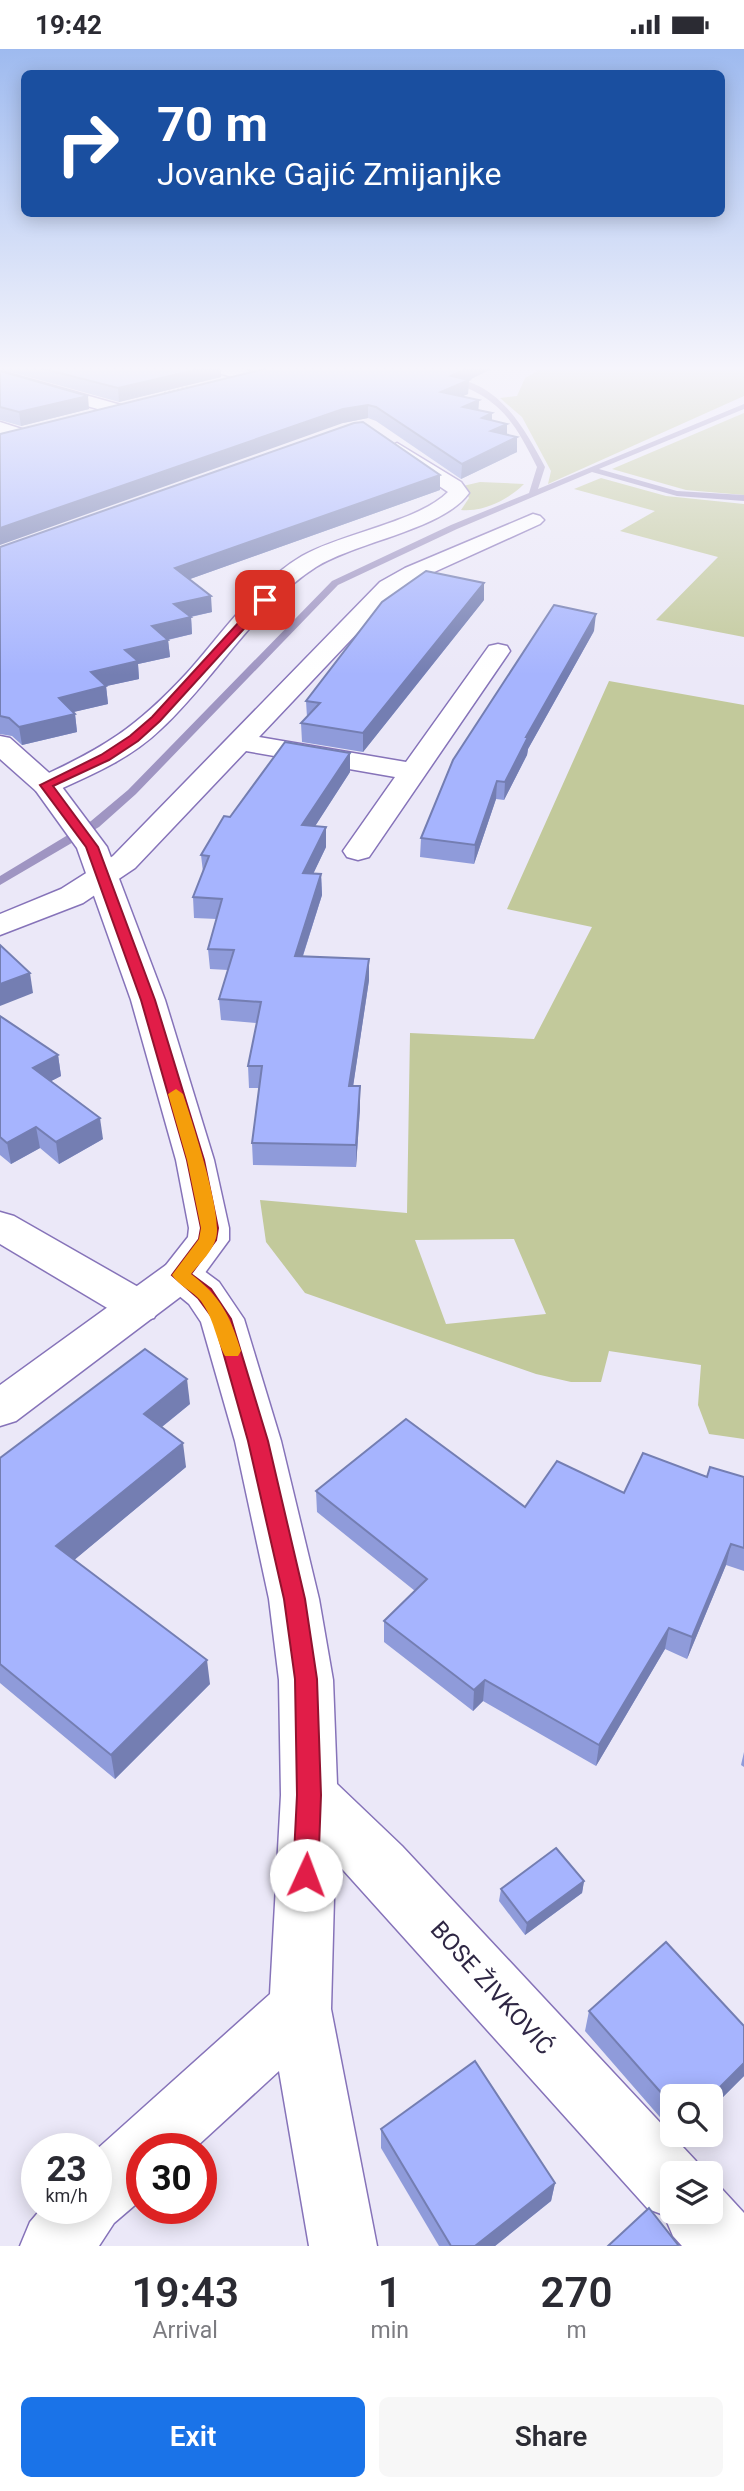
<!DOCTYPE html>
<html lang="en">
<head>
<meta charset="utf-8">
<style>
  :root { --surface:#fff; --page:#f7f7f7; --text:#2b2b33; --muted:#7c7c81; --accent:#1a73e8 }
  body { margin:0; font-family:Roboto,sans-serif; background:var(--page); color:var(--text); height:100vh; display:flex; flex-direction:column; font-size:26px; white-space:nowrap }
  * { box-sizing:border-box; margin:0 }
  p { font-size:23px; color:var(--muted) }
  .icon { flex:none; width:38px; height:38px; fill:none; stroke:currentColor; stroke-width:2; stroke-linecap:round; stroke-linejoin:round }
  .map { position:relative; height:2197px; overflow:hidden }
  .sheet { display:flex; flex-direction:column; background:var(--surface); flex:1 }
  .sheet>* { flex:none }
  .hud { position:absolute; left:21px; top:21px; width:704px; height:147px; border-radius:10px; box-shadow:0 4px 18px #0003; background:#1a4fa0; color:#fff; overflow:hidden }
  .controls { position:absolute; left:660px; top:2035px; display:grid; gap:14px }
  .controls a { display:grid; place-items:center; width:63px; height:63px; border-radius:10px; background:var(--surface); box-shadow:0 4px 18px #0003; font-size:35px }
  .speed { position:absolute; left:21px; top:2084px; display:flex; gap:14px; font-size:35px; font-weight:700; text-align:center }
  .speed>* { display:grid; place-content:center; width:91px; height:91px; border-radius:50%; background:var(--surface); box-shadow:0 4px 18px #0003; line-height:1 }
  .speed small { font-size:18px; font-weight:400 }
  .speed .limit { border:10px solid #d22; background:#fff; color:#111 }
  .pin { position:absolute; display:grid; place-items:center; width:60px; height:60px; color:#fff; margin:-30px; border-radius:14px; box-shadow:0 4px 10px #0006 }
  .me { position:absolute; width:77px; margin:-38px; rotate:2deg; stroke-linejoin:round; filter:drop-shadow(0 0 5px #0008) }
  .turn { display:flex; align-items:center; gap:24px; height:147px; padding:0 21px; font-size:32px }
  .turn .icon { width:91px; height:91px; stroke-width:2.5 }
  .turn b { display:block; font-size:49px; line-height:60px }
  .eta { display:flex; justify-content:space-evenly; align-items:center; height:119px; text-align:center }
  .eta b { font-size:42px; font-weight:600; line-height:49px }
  .action { display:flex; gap:14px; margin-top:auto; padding:14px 21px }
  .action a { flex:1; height:80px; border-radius:10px; background:var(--accent); color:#fff; font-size:28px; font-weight:600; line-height:80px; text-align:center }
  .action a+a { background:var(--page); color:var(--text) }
  .status { display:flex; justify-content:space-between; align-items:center; height:49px; padding:0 35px; background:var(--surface); direction:ltr }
  .status svg { height:19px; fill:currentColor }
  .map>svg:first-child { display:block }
</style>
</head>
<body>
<div class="status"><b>19:42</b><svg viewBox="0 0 49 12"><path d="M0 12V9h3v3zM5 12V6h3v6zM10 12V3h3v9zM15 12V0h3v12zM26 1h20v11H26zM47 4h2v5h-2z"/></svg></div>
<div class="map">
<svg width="744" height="2197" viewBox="0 0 744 2197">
  <rect width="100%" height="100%" fill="#ebe8f8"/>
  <!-- green -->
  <g fill="#c2c99b" fill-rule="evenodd">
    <path d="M543 319H744V347L548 435 551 422 522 368 500 349 517 347 525 329Z"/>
    <path d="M744 364V446L686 441 612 420Z"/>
    <path d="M601 429 666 447 744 455V588L656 571 718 508 620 482 655 462 574 440Z"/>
    <path d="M480 433 524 435C508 451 483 463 461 461L469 449 463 437Z"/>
    <path d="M609 632 744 656V1390L709 1385 698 1356 701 1316 609 1302 601 1333H571L536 1325 305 1244 266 1193 260 1151 407 1164 410 984 534 990 592 878 507 860ZM514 1190 546 1265 446 1275 415 1191Z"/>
  </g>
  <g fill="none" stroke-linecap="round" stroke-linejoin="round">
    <!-- stream -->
    <path fill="#9f95c2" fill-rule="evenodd" d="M446 329C497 330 524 378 545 418L538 440 744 355V360L599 420 677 442 744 446V452L677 447 592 423 457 480 338 536 136 745 99 778 0 836V827L91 772 128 741 332 532 451 476 529 444 537 418C513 370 499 348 446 331Z"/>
    <defs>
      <g id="street">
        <path d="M212 319C227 318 249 317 261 328L252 333 214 323Z"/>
        <path d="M0 322 128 358 131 362 122 367 0 332Z"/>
        <path d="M0 373 28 382 30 386 21 392 0 385Z"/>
        <path d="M397 394 461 433 469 444C444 480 356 493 316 518 260 553 212 633 161 680 131 709 94 725 56 742L46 745 36 742 32 736 36 730C104 699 136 679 187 624 222 585 256 534 302 507 342 484 418 473 448 443L390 404 387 400Z"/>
        <path d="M533 465 540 467 544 471 540 475 421 529 396 543 259 688 406 713 489 597 498 595 507 597 510 602 369 808 358 811 347 808 343 802 395 728 246 702 135 819 83 854 0 886V865L61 840 113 807 380 533 405 519Z"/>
        <path d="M0 1163 14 1167 154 1247 160 1258 154 1269 139 1273 124 1269 0 1195Z"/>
        <path d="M181 1211 196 1216 219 1233 244 1270 281 1392 319 1550 333 1631 337 1735 402 1797 696 2112 701 2124H672V2163H710V2135L721 2139 744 2164V2197H682L673 2187 664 2166 648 2160 335 1812 331 1960 377 2197H309L279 2022 194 2100H142V2150L114 2174 99 2197H20L30 2173 41 2160H96V2101L270 1945 281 1746 279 1631 269 1550 235 1392 201 1273 189 1255 166 1236 160 1226 166 1216Z"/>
      </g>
      <path id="secondary" d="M0 687 10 689 56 730 107 798 165 951 214 1111 229 1179V1191L196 1236 16 1372 0 1377V1336L166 1216 188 1188 189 1179 176 1111 131 951 77 799 36 742 0 710Z"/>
    </defs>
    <!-- street casing -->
    <use href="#street" stroke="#8673b9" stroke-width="3"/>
    <!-- secondary casing -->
    <use href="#secondary" stroke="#8673b9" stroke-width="3"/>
    <!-- path -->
    <path stroke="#9994a9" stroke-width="2" stroke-dasharray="2 2.5" stroke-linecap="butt" d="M164 344 189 338"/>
    <!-- street -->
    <use href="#street" fill="#fff" fill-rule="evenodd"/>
    <!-- secondary -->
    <use href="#secondary" fill="#fff" fill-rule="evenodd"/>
  </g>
  <!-- wall -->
  <g fill="#8f9bda">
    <path d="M0 319H221V328L119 353 0 320Z"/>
    <path d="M268 319H493L469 331 468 345 461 348 479 351 478 361 492 364V371L507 375V386L517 403 461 430 376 372 368 369 343 374Z"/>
    <path d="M0 322 89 360 21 377 0 371Z"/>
    <path d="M440 441 190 530 212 563 191 568 192 585 168 591 170 608 138 615 139 630 106 637 108 655 73 663 75 665 77 683 22 696 12 687 0 685V498Z"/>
    <path d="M484 551 363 703 302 693 301 674 307 668 306 652Z"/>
    <path d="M594 582 528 700 527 706 504 751 496 750 474 815 420 808 421 789Z"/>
    <path d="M350 723 315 777 326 778V798L313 825H321L322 846 303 907 369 931 353 1037 360 1059 356 1118 253 1116 252 1094 259 1039H249L248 1017 257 974 221 971 219 950 228 921 210 920 208 900 217 870 194 869 193 848 203 823 201 806 230 768Z"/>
    <path d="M0 967 58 1006 61 1027 51 1032 103 1090 59 1115 40 1099 11 1115 0 1106Z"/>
    <path d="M190 1355 162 1378 186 1418 74 1511 210 1635 115 1730 0 1634V1409Z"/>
    <path d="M707 1428H744V1522L726 1516 687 1610 665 1600 596 1717 483 1652 473 1662 384 1593V1572L415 1542 317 1463 316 1442 525 1458 624 1444Z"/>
    <path d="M744 1703V1718L741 1716Z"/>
    <path d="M584 1832 582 1844 525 1886 499 1852 501 1840Z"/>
    <path d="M589 1962 744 2027 710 2061V2048H672V2082L585 1982Z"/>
    <path d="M381 2080 555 2134 551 2152 495 2197H439L381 2099Z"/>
  </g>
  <!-- shaded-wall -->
  <g fill="#747eb2">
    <path d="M204 319H221V328L119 353 118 339Z"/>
    <path d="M468 319H493L469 331 468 345 440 357 441 343 451 327Z"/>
    <path d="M88 347 89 360 21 377 19 363Z"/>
    <path d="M479 351 478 365 463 358Z"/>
    <path d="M368 356V369L343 374 0 496V479L343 360Z"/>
    <path d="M492 364V378L482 369Z"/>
    <path d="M507 375V389L491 382Z"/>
    <path d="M517 388V403L461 430 462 415Z"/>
    <path d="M440 426V441L176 535 175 519Z"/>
    <path d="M484 534V551L363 703V684Z"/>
    <path d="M211 547 212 563 175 571 174 555Z"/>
    <path d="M596 565 594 582 528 700 527 706 504 751 505 733 526 688Z"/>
    <path d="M191 568 192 585 153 594 152 577Z"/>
    <path d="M168 591 170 608 138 615 139 630 93 640 91 623 125 601Z"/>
    <path d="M106 637 108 655 61 666 59 649Z"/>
    <path d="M75 665 77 683 22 696 19 678Z"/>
    <path d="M350 704V723L303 796 302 776Z"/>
    <path d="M497 732 496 750 474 815 475 796Z"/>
    <path d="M326 778V798L304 844 303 824Z"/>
    <path d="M321 825 322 846 296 928 295 907Z"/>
    <path d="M369 910V931L350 1058 349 1037Z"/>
    <path d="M30 924 33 944 0 957V935Z"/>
    <path d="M58 1006 61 1027 36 1040 33 1019Z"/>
    <path d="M360 1037V1059L356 1118V1096Z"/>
    <path d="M100 1069 103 1090 59 1115 56 1093Z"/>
    <path d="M36 1078 40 1099 11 1115 7 1094Z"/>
    <path d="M187 1330 190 1355 148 1389 144 1365Z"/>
    <path d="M183 1394 186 1418 61 1522 56 1497Z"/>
    <path d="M731 1495 726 1516 687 1610 692 1588Z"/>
    <path d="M669 1579 665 1600 596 1717 599 1696Z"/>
    <path d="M207 1611 210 1635 115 1730 111 1706Z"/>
    <path d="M485 1631 483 1652 473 1662 474 1641Z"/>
    <path d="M584 1832 582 1844 525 1886 527 1874Z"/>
    <path d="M744 2014V2027L710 2061V2048Z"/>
    <path d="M555 2134 551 2152 495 2197H475Z"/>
  </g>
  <!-- building -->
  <g fill="#a6b4fe" stroke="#747eb2" stroke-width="2">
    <path d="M40 319H204L118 339Z"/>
    <path d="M268 319H468L451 327 469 331 441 343 479 351 463 358 492 364 482 369 507 375 491 382 517 388 462 415 376 358 368 356 343 360 0 479V385Z"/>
    <path d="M0 322 88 347 19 363 0 358Z"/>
    <path d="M363 373 440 426 175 519 211 547 174 555 191 568 152 577 168 591 125 601 138 612 91 623 106 637 59 649 75 665 19 678 9 669 0 667V498L354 374Z"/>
    <path d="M426 522 484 534 363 684 301 674 320 654 306 652 382 553Z"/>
    <path d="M554 556 596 565 526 688H528L505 733 497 732 475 796 421 789 453 711Z"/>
    <path d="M285 693 350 704 302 776 326 778 303 824 321 825 295 907 369 910 349 1037H360L356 1096 252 1094 262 1017H248L261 953 219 950 234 901 208 900 222 850 193 848 209 807 201 806 224 767 230 768Z"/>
    <path d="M0 896 30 924 0 935Z"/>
    <path d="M0 967 58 1006 33 1019 100 1069 56 1093 36 1078 7 1094 0 1088Z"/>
    <path d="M145 1300 187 1330 144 1365 183 1394 56 1497 207 1611 111 1706 0 1615V1409Z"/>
    <path d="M406 1370 525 1458 557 1412 624 1444 643 1404 707 1428 710 1418 744 1428V1499L731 1495 692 1588 669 1579 599 1696 485 1631 474 1641 384 1572 427 1530 316 1442Z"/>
    <path d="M556 1799 584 1832 527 1874 501 1840Z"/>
    <path d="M666 1893 744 1977V2014L710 2048H672V2056L589 1962Z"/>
    <path d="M475 2012 555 2134 475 2197H451L381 2080Z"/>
    <path d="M649 2159 679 2197H608Z"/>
  </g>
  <!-- sky -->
  <linearGradient id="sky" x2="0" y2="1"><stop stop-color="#9ebaef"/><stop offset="0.51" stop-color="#f6f5fc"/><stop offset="1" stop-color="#f6f5fc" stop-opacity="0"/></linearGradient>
  <rect width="744" height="626" fill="url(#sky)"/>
  <!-- route -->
  <path fill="#e11d48" stroke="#92132f" stroke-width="2" d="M261 549 270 551 160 672 138 692 109 711 53 737 98 798 155 951 204 1111 218 1179 216 1191 191 1225 211 1240 231 1270 268 1392 305 1550 317 1630 321 1746 318 1826 314 1835 306 1838 297 1835 293 1826 297 1746 295 1630 284 1550 248 1392 214 1271 198 1249 172 1226 199 1190 201 1179 187 1111 141 951 86 798 40 736 101 706 130 687 152 668Z"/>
  <!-- slow -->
  <path fill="#f59e0b" d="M176 1040 183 1045C192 1072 223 1166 216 1189 213 1202 199 1215 191 1225 221 1248 230 1267 241 1302L238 1307H225C215 1288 215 1272 201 1252 193 1242 179 1237 172 1226L199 1190 201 1179 187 1111 168 1045Z"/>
  <g text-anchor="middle" stroke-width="7" stroke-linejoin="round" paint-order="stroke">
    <!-- near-street labels -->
    <g font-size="24" fill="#2e2643" stroke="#fff">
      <text transform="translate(492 1939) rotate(48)" y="8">BOSE ŽIVKOVIĆ</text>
    </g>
  </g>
</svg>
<div class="controls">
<a><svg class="icon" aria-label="search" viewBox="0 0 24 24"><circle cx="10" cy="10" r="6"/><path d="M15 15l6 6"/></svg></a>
<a><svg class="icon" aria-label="layers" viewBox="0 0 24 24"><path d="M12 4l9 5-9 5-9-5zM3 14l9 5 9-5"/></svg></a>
</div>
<div class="speed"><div>23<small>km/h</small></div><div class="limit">30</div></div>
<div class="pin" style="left:265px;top:551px;background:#d93025"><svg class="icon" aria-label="arrive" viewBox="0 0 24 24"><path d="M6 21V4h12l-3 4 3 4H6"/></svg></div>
<svg class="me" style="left:306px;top:1826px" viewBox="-20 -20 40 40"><circle r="19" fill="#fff"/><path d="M0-13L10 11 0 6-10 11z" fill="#e11d48"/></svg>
<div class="hud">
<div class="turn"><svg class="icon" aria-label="right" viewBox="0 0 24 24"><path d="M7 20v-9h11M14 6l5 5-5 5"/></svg><div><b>70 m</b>Jovanke Gajić Zmijanjke</div></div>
</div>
</div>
<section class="sheet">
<div class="eta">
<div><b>19:43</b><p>Arrival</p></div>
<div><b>1</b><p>min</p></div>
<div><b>270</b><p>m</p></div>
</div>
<div class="action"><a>Exit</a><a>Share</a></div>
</section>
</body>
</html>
